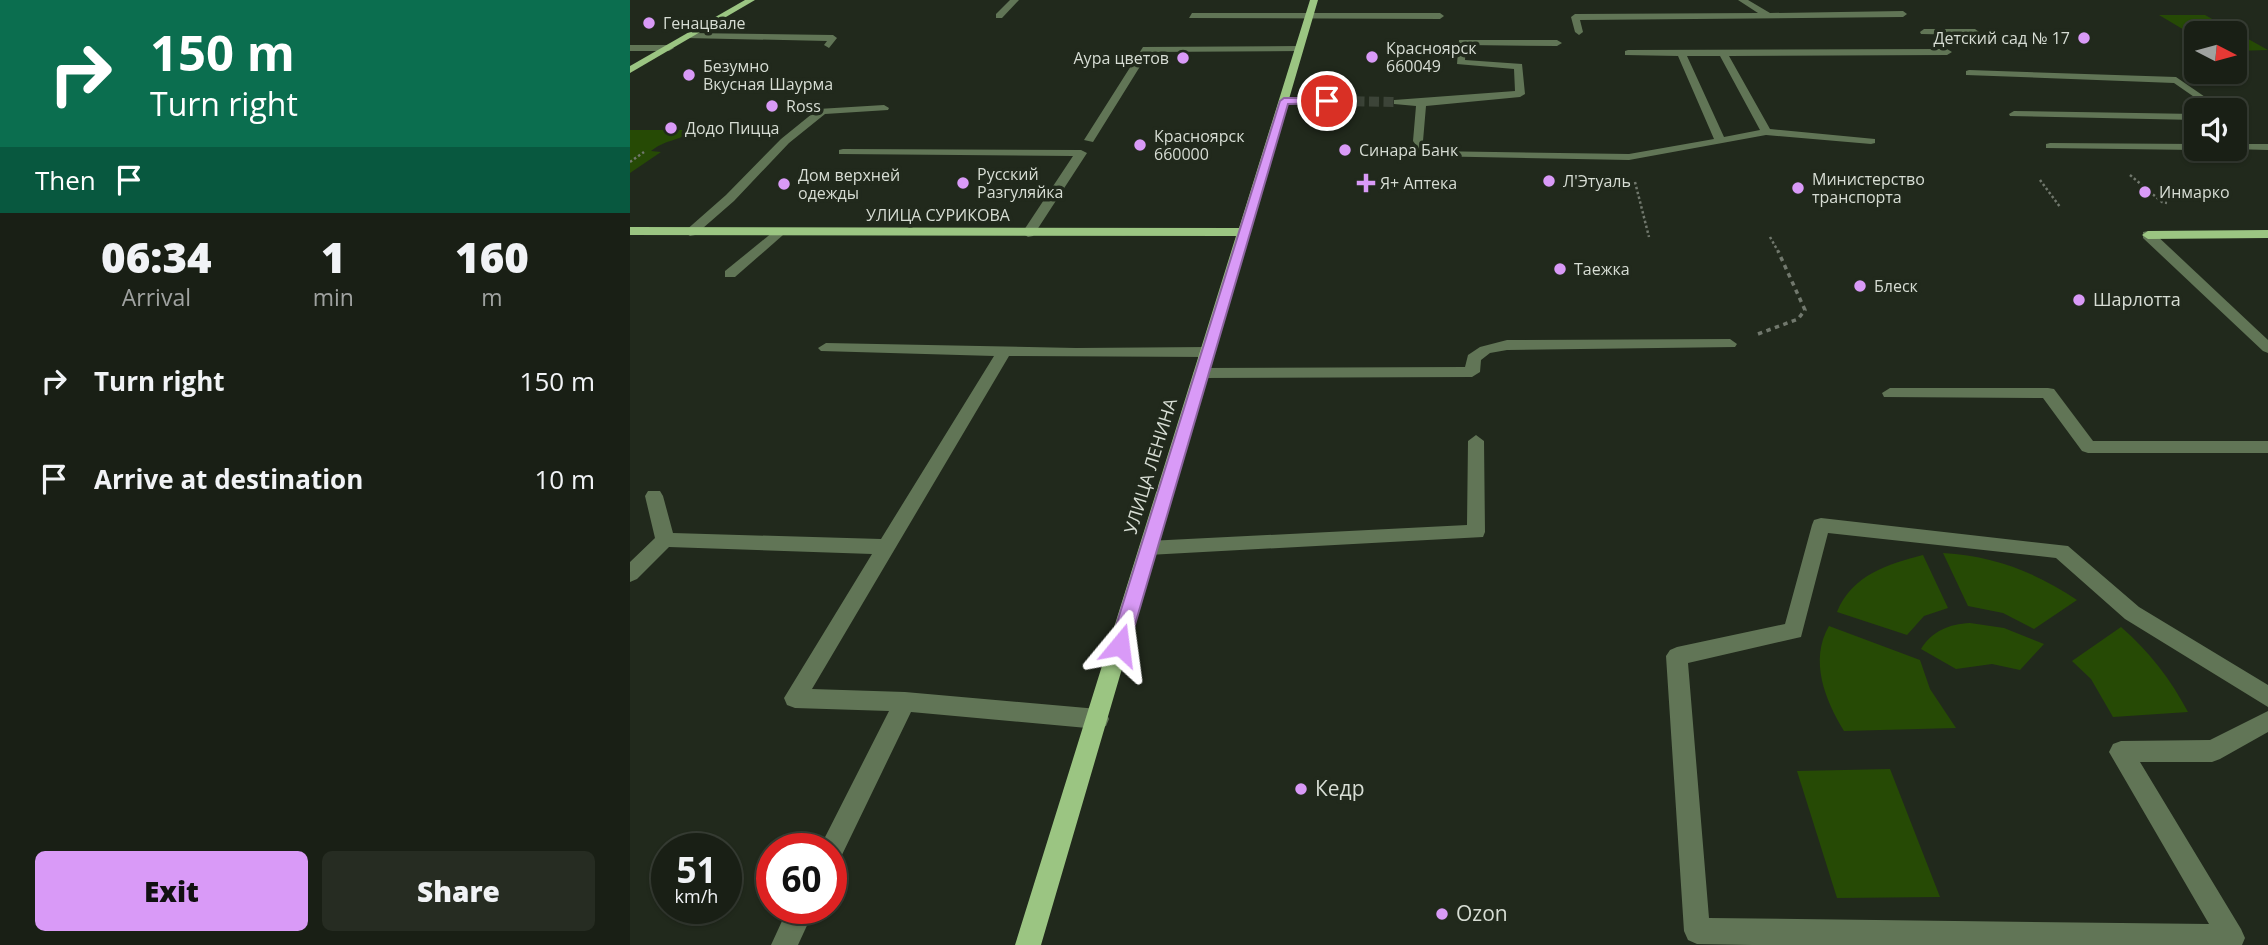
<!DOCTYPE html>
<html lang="en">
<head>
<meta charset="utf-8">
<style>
  :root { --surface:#191f15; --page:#262c22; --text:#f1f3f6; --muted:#9fa2a0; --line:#373d34; --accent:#d99af7 }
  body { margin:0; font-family:"Open Sans",sans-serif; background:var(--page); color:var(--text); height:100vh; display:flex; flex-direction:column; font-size:26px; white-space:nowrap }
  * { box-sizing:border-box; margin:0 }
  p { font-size:23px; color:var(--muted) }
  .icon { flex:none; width:38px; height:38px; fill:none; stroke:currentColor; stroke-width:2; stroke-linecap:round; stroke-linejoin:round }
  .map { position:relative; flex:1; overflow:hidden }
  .panel { display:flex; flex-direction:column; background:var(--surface); width:630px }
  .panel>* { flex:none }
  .banner { background:#0b6e4f; color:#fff; overflow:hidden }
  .needle { width:46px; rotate:96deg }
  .fabs { position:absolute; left:1554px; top:21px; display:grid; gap:14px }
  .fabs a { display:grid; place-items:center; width:63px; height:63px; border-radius:10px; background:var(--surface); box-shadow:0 2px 5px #0004,0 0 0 2px var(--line); font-size:35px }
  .speed { position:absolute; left:21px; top:833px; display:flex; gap:14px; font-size:35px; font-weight:700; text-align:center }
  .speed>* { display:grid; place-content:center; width:91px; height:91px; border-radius:50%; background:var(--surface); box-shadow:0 2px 5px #0004,0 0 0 2px var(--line); line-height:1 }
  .speed small { font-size:18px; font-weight:400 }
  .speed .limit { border:10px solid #d22; background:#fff; color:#111 }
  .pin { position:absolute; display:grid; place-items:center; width:60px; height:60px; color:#fff; margin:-30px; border:4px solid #fff; border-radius:50%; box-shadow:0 2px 7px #0007 }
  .me { position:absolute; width:77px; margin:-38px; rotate:16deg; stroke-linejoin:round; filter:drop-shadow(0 0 5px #0008) }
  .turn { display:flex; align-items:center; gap:24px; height:147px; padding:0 35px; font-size:32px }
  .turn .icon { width:91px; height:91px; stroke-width:2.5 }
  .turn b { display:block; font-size:49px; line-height:60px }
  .then { display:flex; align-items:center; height:66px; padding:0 35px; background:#0003; gap:14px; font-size:26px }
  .eta { display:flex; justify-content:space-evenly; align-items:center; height:119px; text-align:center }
  .eta b { font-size:42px; font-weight:800; line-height:49px }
  .cta { display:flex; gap:14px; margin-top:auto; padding:14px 35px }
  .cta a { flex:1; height:80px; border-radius:10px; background:var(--accent); color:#111; font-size:28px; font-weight:800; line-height:80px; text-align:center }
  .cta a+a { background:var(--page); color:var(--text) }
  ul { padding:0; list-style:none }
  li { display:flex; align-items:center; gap:21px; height:98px; padding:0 35px }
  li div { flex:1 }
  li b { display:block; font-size:26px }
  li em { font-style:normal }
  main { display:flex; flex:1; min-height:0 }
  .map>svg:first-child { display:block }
</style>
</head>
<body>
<main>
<section class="panel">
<div class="banner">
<div class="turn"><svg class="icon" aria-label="right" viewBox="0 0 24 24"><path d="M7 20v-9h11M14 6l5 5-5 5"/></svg><div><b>150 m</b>Turn right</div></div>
<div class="then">Then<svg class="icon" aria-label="arrive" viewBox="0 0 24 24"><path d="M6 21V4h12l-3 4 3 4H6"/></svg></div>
</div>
<div class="eta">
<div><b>06:34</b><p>Arrival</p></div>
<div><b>1</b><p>min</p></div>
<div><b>160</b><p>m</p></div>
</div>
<ul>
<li><svg class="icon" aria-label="right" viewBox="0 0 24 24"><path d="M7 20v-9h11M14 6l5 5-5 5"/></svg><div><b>Turn right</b></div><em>150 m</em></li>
<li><svg class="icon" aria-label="arrive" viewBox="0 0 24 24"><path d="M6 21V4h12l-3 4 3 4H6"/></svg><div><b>Arrive at destination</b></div><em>10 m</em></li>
</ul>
<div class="cta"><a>Exit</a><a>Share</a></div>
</section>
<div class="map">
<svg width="1638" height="945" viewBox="0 0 1638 945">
  <rect width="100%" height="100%" fill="#21291c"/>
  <!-- green -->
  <g fill="#264a05">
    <path d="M1529 15H1575L1638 50 1605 51V33H1566V37Z"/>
    <path d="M0 130H64C48 142 38 138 21 151L31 152 0 173Z"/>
    <path d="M1313 553C1364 556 1405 572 1447 600L1404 629 1373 613 1338 606Z"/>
    <path d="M1293 555 1318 608 1294 616 1277 635 1207 612C1222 575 1258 564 1293 555Z"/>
    <path d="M1340 623 1374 628 1414 644 1390 670 1362 664 1326 669 1291 649C1302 631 1319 624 1340 623Z"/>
    <path d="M1199 626 1290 660 1300 689 1326 728 1214 731C1195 700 1179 660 1199 626Z"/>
    <path d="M1491 627C1519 651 1541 680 1558 712L1483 717 1461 679 1442 661Z"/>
    <path d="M1260 769 1310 897 1207 898 1167 771Z"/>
  </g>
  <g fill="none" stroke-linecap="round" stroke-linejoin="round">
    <!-- minor-tunnel -->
    <path stroke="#3c4438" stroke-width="10" stroke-dasharray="10 4.5" stroke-linecap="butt" d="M710 101 768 102"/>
    <!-- path-far1 -->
    <g stroke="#71786d" stroke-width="2.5" stroke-dasharray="2.5 2.5" stroke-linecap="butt">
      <path d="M0 162 14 152"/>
      <path d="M1500 175 1532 202 1537 203"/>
      <path d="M1410 180 1430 207"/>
      <path d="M1005 182 1019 237"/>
      <path d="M1140 237 1149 253"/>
    </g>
    <!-- path -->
    <path stroke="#71786d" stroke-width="3.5" stroke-dasharray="4.5 4.5" stroke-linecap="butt" d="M1128 334 1168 319 1175 310 1148 251"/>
    <!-- minor -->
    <g fill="#617556" fill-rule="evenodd">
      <path d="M380 0H389L372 18H366V14Z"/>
      <path d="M1108 0H1118L1140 13 1273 11 1277 14 1273 17 950 20 953 32 949 35 945 32 941 17 945 14 1128 13Z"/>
      <path d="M562 13H810L814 16 810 19 559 18Z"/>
      <path d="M1294 29H1345L1349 32 1345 35 1291 34 1290 32Z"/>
      <path d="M59 33 203 35 207 38 199 48 194 45 197 41 56 38V34Z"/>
      <path d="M829 40H927L932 43 927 46 836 45 835 60 892 64 895 94 890 97 796 106 793 141 801 151 999 154 1084 139 1048 56 995 55V51L998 50 1317 49 1322 52 1317 55 1099 56 1140 129 1245 139V143L1241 144 1136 135 999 160 794 156 783 141 786 106 764 104V100L885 91 884 69 827 64ZM1057 56H1090L1130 130 1094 137Z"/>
      <path d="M0 45H39L44 48 39 51H0Z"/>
      <path d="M670 46 673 47V51L519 52 463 142 454 140 513 47Z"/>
      <path d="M1339 70 1546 77 1594 110H1583L1544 83 1336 75V71Z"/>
      <path d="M654 98H710L715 101 710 104 650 103 649 101Z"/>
      <path d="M254 105 259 108 258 110 195 114 159 143 104 201 65 235 60 236 54 232 96 195 151 139 188 109Z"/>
      <path d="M1384 111 1566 114V120L1380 116 1379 114Z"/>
      <path d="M1420 143 1566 144V149H1570L1566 150 1416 148V144Z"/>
      <path d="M1605 144H1638V150L1601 149H1605Z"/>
      <path d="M213 149 451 150 457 153 403 236 398 237 392 233 443 156 209 154V150Z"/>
      <path d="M148 228 154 232 153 235 105 277H95V271Z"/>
      <path d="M1518 231 1523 232 1638 340V353L1633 351 1513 238V232Z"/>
      <path d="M1100 339 1107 344 1105 347 877 350 860 353 851 360 850 372 842 377 571 378 563 373 571 368 835 367 838 355 850 347 877 340Z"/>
      <path d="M196 343 446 348 578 347 586 352 578 357 379 356 182 689 275 692 468 709 476 712 479 719 476 726 468 729 281 712 210 859 201 862V849H189L259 711 165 708 157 705 154 698 242 554 39 547 7 579 0 582V562L25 538 15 496 18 491H30L33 496 43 533 251 539 364 356 191 351 188 348Z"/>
      <path d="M1260 388H1418L1424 389 1463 441H1638V453H1458L1452 451 1413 398 1254 397 1252 393Z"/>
      <path d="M846 435 854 441 855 532 853 537 518 555 511 553 509 548 511 543 518 541 837 525 838 441Z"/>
      <path d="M1191 518 1438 546 1509 607 1638 685V707L1495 619 1426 558 1198 533 1171 637 1058 663 1079 918 1579 924 1479 752 1483 744 1491 741 1580 740 1638 711V732L1590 759 1582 762H1510L1611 929 1615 938 1612 945H1122L1067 944 1058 940 1054 931 1036 656 1040 650 1047 647 1155 624 1182 525 1184 520Z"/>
      <path d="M158 908H185L168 945H141Z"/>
    </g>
    <!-- major -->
    <g fill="#9bc582" fill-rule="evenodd">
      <path d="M115 0H125L0 73V66Z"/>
      <path d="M680 0H688L411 945H385L606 236 0 235V227L609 228Z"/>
      <path d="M1638 230V238L1518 239 1512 235 1518 231Z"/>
    </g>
  </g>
  <!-- route -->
  <path fill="#d99af7" stroke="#8d64a1" stroke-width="2" d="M697 98 700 99V103L658 104 499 645 497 651 490 653 483 651 480 645 650 101 654 98Z"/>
  <!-- markers -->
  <g fill="#d99af7" stroke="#21291c" stroke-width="2.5">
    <circle cx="19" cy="23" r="7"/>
    <circle cx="1454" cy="38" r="7"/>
    <circle cx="742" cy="57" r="7"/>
    <circle cx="553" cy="58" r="7"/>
    <circle cx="59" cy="75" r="7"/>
    <circle cx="142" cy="106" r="7"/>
    <circle cx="41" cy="128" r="7"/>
    <circle cx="510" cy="145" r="7"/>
    <circle cx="715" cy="150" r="7"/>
    <circle cx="919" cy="181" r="7"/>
    <circle cx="333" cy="183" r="7"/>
    <path d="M732.5 172.5h7v7h7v7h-7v7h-7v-7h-7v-7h7z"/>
    <circle cx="154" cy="184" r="7"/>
    <circle cx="1168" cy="188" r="7"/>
    <circle cx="1515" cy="192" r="7"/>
    <circle cx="930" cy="269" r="7"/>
    <circle cx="1230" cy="286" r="7"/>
    <circle cx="1449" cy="300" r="7"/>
    <circle cx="671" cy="789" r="7"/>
    <circle cx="812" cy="914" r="7"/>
  </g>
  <g text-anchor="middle" stroke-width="7" stroke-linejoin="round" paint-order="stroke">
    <!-- far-poi labels -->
    <g font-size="16" fill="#d7ddd4" stroke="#21291c" text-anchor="start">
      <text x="33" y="29">Генацвале</text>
      <text x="1440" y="44" text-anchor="end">Детский сад № 17</text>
      <text x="756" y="54">Красноярск<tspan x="756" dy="18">660049</tspan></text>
      <text x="539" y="64" text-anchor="end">Аура цветов</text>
      <text x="73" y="72">Безумно<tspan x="73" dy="18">Вкусная Шаурма</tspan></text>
      <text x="156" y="112">Ross</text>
      <text x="55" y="134">Додо Пицца</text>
      <text x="524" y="142">Красноярск<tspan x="524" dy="18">660000</tspan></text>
      <text x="729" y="156">Синара Банк</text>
      <text x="347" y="180">Русский<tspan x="347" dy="18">Разгуляйка</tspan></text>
      <text x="168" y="181">Дом верхней<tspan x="168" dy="18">одежды</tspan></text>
      <text x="1182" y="185">Министерство<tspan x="1182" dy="18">транспорта</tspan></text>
      <text x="933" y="187">Л'Этуаль</text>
      <text x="750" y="189">Я+ Аптека</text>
      <text x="1529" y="198">Инмарко</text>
      <text x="944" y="275">Таежка</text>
      <text x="1244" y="292">Блеск</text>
    </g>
    <!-- far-street labels -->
    <g font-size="16" fill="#d7ddd4" stroke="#21291c">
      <text x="308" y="221">УЛИЦА СУРИКОВА</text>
    </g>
    <!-- poi labels -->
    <g font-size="18" fill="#d7ddd4" stroke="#21291c" text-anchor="start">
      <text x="1463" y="306">Шарлотта</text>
    </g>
    <!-- street labels -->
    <g font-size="18" fill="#d7ddd4" stroke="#21291c">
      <text transform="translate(521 466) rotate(-73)" y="6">УЛИЦА ЛЕНИНА</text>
    </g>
    <!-- near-poi labels -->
    <g font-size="21" fill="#d7ddd4" stroke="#21291c" text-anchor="start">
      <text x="685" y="796">Кедр</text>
      <text x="826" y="921">Ozon</text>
    </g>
  </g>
</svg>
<div class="fabs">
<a><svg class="needle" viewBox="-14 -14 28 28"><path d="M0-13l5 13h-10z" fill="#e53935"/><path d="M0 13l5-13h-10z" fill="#9fa2a0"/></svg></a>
<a><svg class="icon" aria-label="sound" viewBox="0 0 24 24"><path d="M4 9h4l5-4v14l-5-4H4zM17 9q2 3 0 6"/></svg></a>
</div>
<div class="speed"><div>51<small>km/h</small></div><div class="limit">60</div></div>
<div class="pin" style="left:697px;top:101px;background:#d93025"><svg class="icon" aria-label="arrive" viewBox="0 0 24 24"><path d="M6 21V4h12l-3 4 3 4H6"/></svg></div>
<svg class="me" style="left:490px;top:645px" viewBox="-20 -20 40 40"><path d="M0-17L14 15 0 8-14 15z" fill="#d99af7" stroke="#fff" stroke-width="4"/></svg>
</div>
</main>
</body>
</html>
